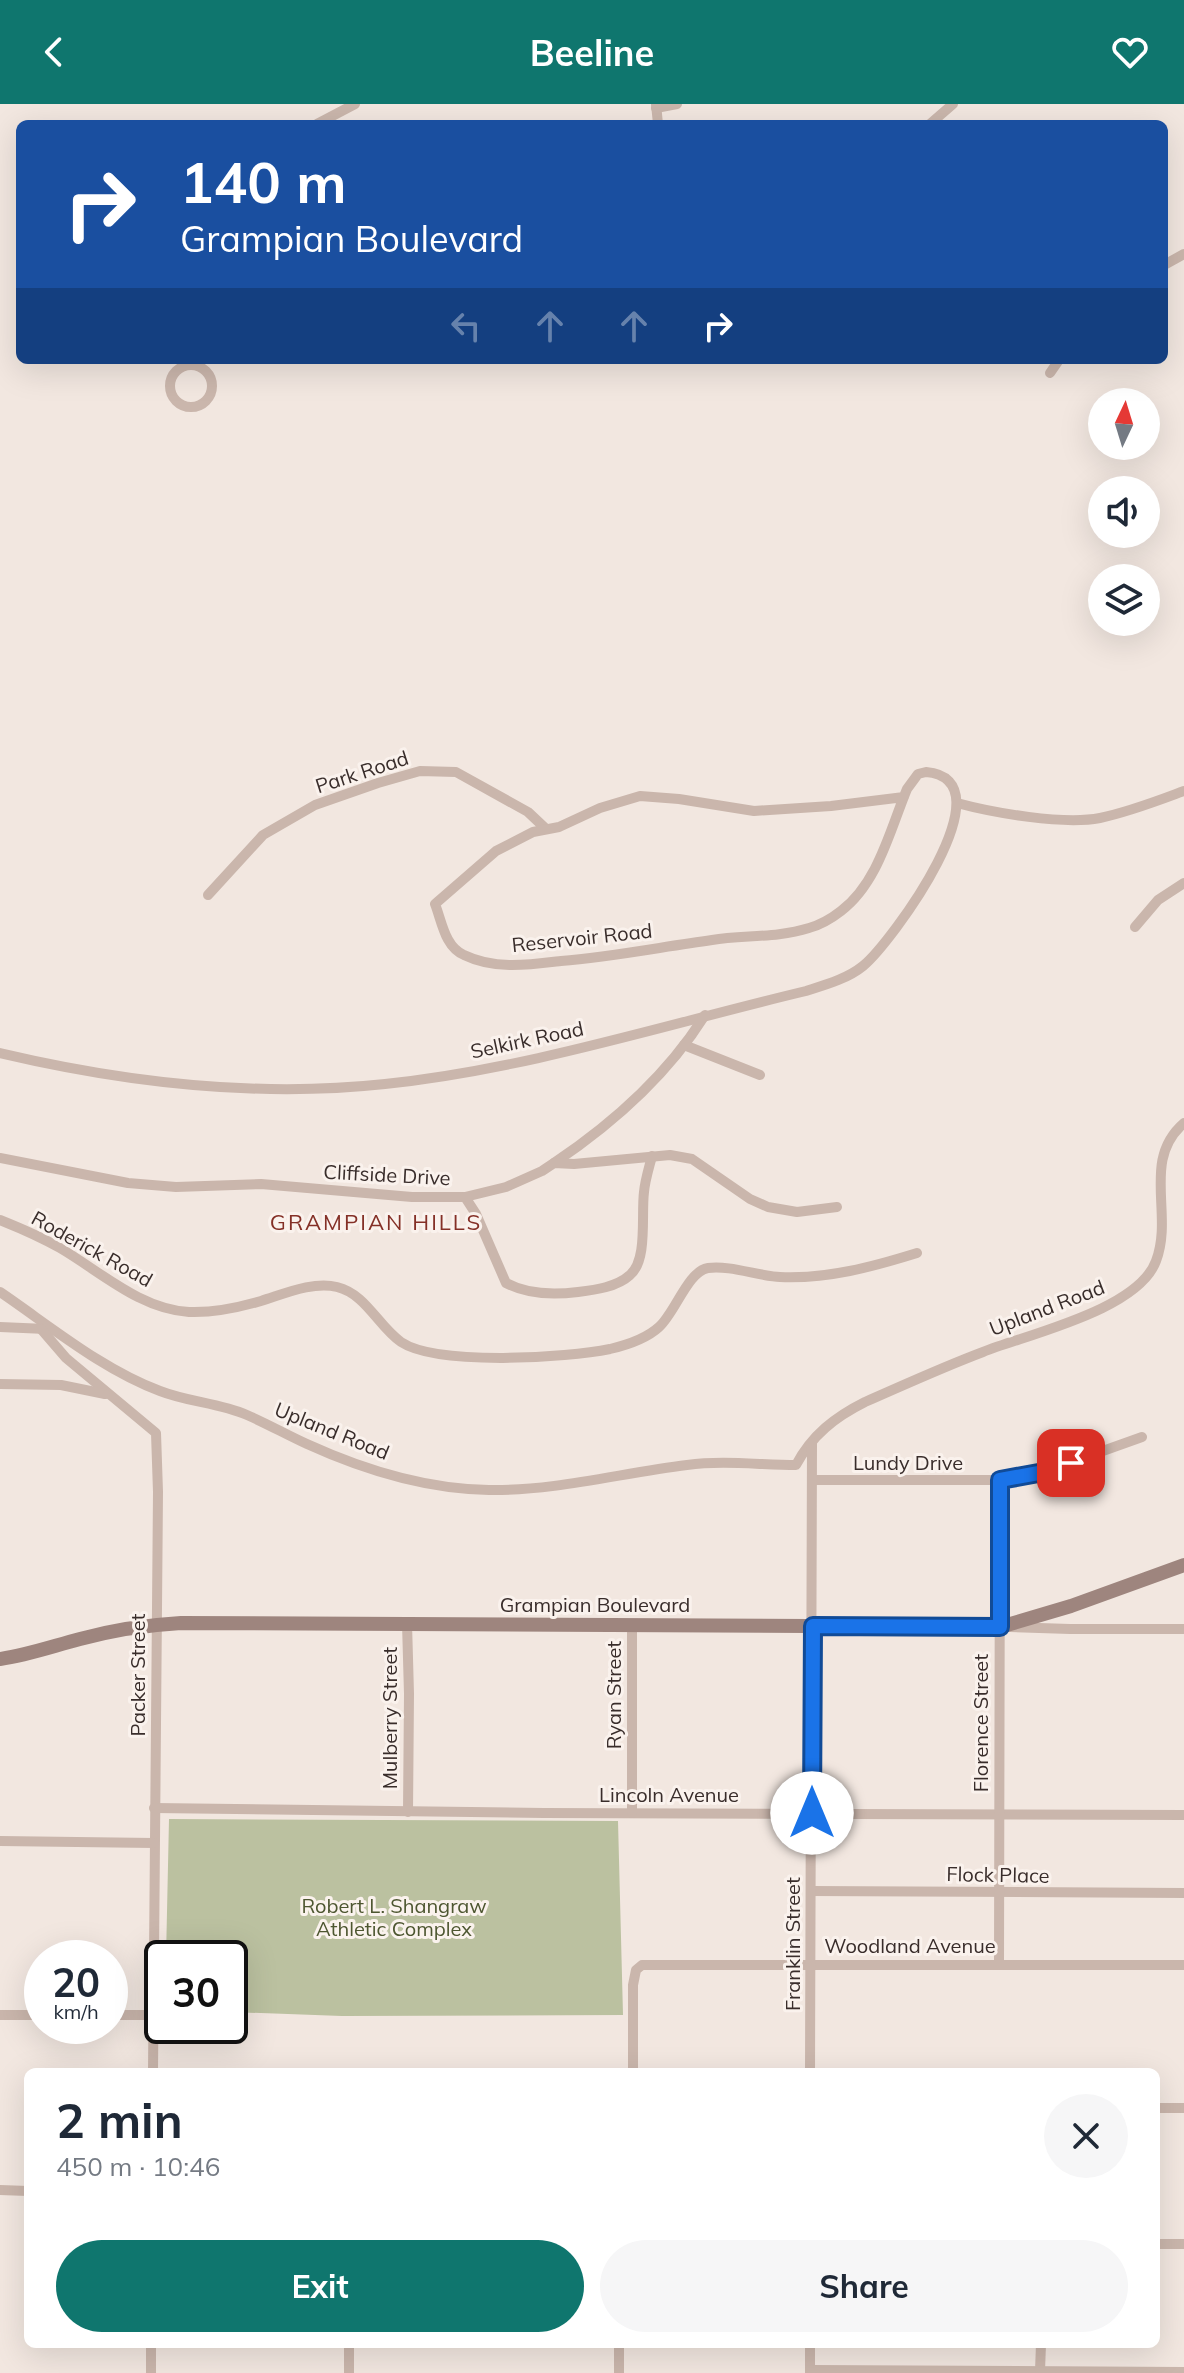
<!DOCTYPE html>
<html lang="en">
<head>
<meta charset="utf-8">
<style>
  :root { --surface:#fff; --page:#f6f6f7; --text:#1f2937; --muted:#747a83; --accent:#0f766e }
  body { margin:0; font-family:Mulish,sans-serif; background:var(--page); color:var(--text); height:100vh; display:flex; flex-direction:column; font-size:30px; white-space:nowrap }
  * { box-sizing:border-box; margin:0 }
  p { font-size:26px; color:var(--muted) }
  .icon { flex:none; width:44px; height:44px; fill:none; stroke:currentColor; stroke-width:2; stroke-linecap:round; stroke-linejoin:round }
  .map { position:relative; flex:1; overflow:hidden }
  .drawer { position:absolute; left:24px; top:1964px; width:1136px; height:280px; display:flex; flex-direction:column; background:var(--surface); border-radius:12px; box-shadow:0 8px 32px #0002 }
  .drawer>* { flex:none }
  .top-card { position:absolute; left:16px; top:16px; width:1152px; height:244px; border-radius:12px; box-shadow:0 8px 32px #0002; background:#1a4fa0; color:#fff; overflow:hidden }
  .needle { width:52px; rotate:4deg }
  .buttons { position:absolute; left:1088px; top:284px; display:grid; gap:16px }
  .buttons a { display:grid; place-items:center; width:72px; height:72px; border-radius:50%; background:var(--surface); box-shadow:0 8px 32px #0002; font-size:40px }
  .speed { position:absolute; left:24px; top:1836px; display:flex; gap:16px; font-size:40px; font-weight:700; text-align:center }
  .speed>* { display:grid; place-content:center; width:104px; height:104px; border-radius:50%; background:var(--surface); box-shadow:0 8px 32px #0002; line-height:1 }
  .speed small { font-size:20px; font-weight:400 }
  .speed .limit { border:4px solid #111; border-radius:12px; background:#fff; color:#111 }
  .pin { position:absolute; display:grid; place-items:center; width:68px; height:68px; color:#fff; margin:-34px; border-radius:16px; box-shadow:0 4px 12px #0006 }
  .me { position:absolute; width:88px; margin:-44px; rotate:0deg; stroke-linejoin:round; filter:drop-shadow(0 0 6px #0008) }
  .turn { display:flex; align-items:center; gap:28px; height:168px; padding:0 32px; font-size:36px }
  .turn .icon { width:104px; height:104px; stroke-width:2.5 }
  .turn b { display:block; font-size:56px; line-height:68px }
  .lanes { display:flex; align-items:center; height:76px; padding:0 32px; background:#0003; justify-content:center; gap:40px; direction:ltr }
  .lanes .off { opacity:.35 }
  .round { display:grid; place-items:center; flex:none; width:84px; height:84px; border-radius:42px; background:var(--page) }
  .summary { display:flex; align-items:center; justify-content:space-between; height:136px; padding:0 32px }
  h1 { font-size:48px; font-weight:700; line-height:60px }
  .primary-button { display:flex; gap:16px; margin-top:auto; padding:16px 32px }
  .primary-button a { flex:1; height:92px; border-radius:48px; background:var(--accent); color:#fff; font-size:32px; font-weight:700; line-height:92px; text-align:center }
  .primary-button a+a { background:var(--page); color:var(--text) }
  header { display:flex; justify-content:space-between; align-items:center; height:104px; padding:0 32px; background:var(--accent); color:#fff; font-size:36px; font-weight:700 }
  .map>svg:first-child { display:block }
</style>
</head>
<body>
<header><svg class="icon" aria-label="back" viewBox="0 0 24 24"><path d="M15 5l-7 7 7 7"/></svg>Beeline<svg class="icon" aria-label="heart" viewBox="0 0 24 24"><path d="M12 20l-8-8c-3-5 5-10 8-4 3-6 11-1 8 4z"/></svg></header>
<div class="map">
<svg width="1184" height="2269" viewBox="0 0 1184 2269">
  <rect width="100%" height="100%" fill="#f2e7e0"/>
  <!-- green -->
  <path fill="#bbc1a0" d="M169 1715 618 1717 623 1911 342 1912 230 1908V1854H166Z"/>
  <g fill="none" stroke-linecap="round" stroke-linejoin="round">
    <!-- street -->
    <g stroke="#cab6ac" stroke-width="10">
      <path d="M656 0 658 20"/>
      <path d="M656 4 677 0"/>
      <path d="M317 20 355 0"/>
      <path d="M930 20 953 0"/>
      <path d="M1164 161 1184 150"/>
      <circle cx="191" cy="282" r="21"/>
      <path d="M1050 269 1059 256"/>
      <path d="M957 699C994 709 1063 721 1100 714 1129 708 1157 697 1184 687"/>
      <path d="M208 791 263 731 315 701 378 679 420 667 456 668 528 708 545 724"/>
      <path d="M1135 823 1158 796 1184 779"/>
      <path d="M684 941 760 971"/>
      <path d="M0 949C127 979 255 994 385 980 528 965 667 920 806 887 825 881 847 875 863 862 891 839 1012 675 926 668L918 670 907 685C890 726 878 779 841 807 832 814 820 821 809 824 777 834 744 831 712 836 661 843 611 853 561 857 528 861 495 866 464 851 445 843 442 818 435 800L496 747 533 728 559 723 600 704 640 692 679 695 754 707 831 702 904 693"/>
      <path d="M0 1054 128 1079 176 1083 261 1080 412 1093H465L476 1110 506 1179C528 1191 554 1191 578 1188 595 1186 617 1183 630 1171 648 1156 641 1111 644 1088 645 1076 649 1064 652 1052"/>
      <path d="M554 1059C612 1020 668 970 705 911"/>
      <path d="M465 1093 506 1083 542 1067 554 1059 574 1060 670 1051 692 1055 750 1095 768 1103 797 1108 837 1103"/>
      <path d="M0 1116C20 1124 41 1133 60 1144 101 1168 140 1205 189 1208 214 1209 237 1204 261 1197 284 1190 313 1177 337 1183 366 1190 378 1222 401 1238 437 1262 567 1254 610 1245 627 1241 646 1235 659 1223 675 1209 688 1167 708 1164 730 1161 758 1172 780 1173 828 1175 872 1163 917 1149"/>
      <path d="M0 1188C50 1222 103 1266 160 1287 188 1298 219 1299 247 1311 268 1320 287 1331 307 1340 364 1366 426 1385 489 1386 556 1387 621 1369 687 1361 723 1356 760 1361 796 1361 812 1331 835 1313 865 1298 904 1281 943 1263 983 1248 1028 1230 1138 1206 1156 1157 1174 1110 1141 1056 1184 1019"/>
      <path d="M0 1223 46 1225"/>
      <path d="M41 1225 66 1254 156 1329 158 1388 153 1968"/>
      <path d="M0 1280 61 1281 105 1290"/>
      <path d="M812 1376H1000L1044 1368 1142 1333"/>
      <path d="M407 1519 409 1590 408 1708"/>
      <path d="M1010 1523 1070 1525H1184"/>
      <path d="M154 1704 544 1709 1184 1711"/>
      <path d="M632 1709V1521"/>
      <path d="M0 1737 154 1739"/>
      <path d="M811 1787 1184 1789"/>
      <path d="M999 1861 1000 1376"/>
      <path d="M0 1911H42"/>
      <path d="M110 1911H152"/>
      <path d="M633 1968V1881L636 1866 642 1861H1184"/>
      <path d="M810 1968 812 1339"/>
      <path d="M1156 2004H1184"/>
      <path d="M0 2086 28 2087"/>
      <path d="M1156 2140H1184"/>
      <path d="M619 2240V2269"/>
      <path d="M810 2240V2269"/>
      <path d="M810 2266 1184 2268"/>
      <path d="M1040 2267 1041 2240"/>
      <path d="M151 2269V2240"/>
      <path d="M349 2269V2240"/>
    </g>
    <!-- secondary -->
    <path stroke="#9e857e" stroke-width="14" d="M0 1555C28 1551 53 1542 80 1535 113 1526 147 1521 181 1519L1000 1523 1071 1502 1184 1461"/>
  </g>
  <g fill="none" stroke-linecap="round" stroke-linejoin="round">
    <defs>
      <path id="route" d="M812 1709 813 1522 1000 1523V1376L1044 1368 1071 1359"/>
    </defs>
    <!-- route casing -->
    <use href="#route" stroke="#114b97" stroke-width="20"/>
    <!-- route -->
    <use href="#route" stroke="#1a73e8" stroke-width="14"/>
  </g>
  <g text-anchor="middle" stroke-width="6" stroke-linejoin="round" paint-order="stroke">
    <!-- street labels -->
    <g font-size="20" fill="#392d2b" stroke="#faf2ed">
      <text transform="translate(362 668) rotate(-18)" y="7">Park Road</text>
      <text transform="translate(582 834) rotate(-6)" y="7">Reservoir Road</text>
      <text transform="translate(527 936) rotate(-12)" y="7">Selkirk Road</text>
      <text transform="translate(387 1071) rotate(3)" y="7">Cliffside Drive</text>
      <text transform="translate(92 1145) rotate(29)" y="7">Roderick Road</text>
      <text transform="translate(1047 1204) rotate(-21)" y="7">Upland Road</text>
      <text transform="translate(332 1327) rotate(22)" y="7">Upland Road</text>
      <text x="908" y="1366">Lundy Drive</text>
      <text x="595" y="1508">Grampian Boulevard</text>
      <text transform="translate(138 1571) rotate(-90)" y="7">Packer Street</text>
      <text transform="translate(614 1591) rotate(-90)" y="7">Ryan Street</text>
      <text transform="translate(390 1614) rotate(-90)" y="7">Mulberry Street</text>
      <text transform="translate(981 1619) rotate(-90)" y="7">Florence Street</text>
      <text x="669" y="1698">Lincoln Avenue</text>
      <text transform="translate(998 1771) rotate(1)" y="7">Flock Place</text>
      <text transform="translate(793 1840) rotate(-90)" y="7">Franklin Street</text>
      <text x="910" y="1849">Woodland Avenue</text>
    </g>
    <!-- park labels -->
    <g font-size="20" fill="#4d5630" stroke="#faf2ed">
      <text x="394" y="1809">Robert L. Shangraw<tspan x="394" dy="23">Athletic Complex</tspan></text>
    </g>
    <!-- neighbourhood labels -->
    <g font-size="22" letter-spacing="2" fill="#843027" stroke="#faf2ed">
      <text x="376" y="1126">GRAMPIAN HILLS</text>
    </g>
  </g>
</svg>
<div class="buttons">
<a><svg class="needle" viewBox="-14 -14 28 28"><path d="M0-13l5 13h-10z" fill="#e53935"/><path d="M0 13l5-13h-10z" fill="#747a83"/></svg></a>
<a><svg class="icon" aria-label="sound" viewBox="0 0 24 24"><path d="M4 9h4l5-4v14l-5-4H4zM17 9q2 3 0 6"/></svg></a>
<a><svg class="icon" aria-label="layers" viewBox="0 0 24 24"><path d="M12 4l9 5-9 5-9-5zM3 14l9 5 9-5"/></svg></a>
</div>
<div class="speed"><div>20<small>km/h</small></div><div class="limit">30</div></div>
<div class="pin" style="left:1071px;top:1359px;background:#d93025"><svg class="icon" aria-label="arrive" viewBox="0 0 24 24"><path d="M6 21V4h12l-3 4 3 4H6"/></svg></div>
<svg class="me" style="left:812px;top:1709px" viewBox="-20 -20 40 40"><circle r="19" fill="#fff"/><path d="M0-13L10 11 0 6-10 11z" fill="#1a73e8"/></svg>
<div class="top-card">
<div class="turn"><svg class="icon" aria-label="right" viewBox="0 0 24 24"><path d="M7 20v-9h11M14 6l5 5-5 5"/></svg><div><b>140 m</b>Grampian Boulevard</div></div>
<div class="lanes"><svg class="icon off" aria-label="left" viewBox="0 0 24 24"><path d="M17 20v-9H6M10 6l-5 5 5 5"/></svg><svg class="icon off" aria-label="ahead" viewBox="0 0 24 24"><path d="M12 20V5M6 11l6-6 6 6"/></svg><svg class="icon off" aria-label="ahead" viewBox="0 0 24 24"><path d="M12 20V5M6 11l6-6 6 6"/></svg><svg class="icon" aria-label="right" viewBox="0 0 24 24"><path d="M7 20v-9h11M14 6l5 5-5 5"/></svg></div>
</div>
<section class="drawer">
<div class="summary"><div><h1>2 min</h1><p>450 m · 10:46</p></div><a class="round"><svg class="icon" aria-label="close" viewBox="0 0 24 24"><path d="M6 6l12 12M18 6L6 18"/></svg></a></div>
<div class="primary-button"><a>Exit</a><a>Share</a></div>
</section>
</div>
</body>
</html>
